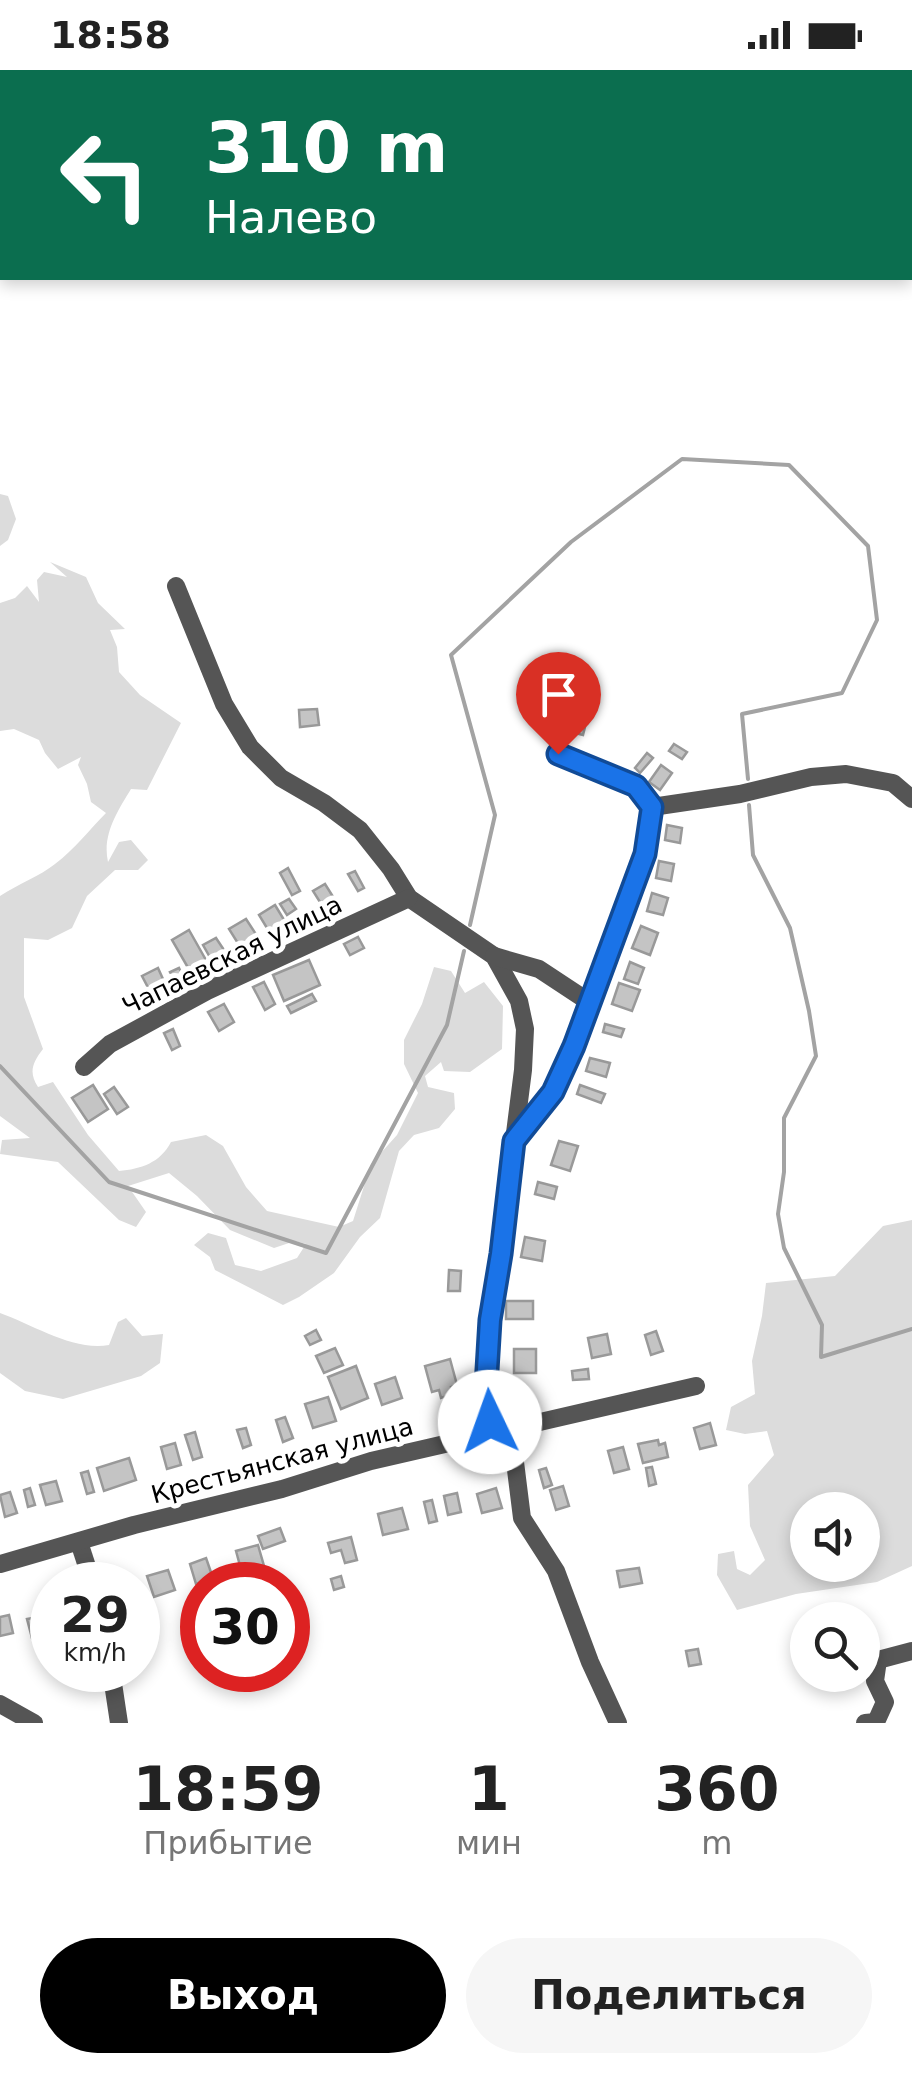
<!DOCTYPE html>
<html lang="ru">
<head>
<meta charset="utf-8">
<style>
  :root { --surface:#fff; --page:#f6f6f6; --text:#222; --muted:#767676; --accent:#000 }
  body { margin:0; font-family:"DejaVu Sans",sans-serif; background:var(--page); color:var(--text); height:100vh; display:flex; flex-direction:column; font-size:38px; white-space:nowrap }
  * { box-sizing:border-box; margin:0 }
  p { font-size:32px; color:var(--muted) }
  .icon { flex:none; width:55px; height:55px; fill:none; stroke:currentColor; stroke-width:2; stroke-linecap:round; stroke-linejoin:round }
  .map { position:relative; height:1653px; overflow:hidden }
  .sheet { display:flex; flex-direction:column; background:var(--surface); flex:1 }
  .sheet>* { flex:none }
  .hud { position:absolute; left:0px; top:0px; width:912px; height:210px; box-shadow:0 5px 15px #0003; background:#0b6e4f; color:#fff; overflow:hidden }
  .fabs { position:absolute; left:790px; top:1422px; display:grid; gap:20px }
  .fabs a { display:grid; place-items:center; width:90px; height:90px; border-radius:50%; background:var(--surface); box-shadow:0 5px 15px #0003; font-size:50px }
  .speed { position:absolute; left:30px; top:1492px; display:flex; gap:20px; font-size:50px; font-weight:700; text-align:center }
  .speed>* { display:grid; place-content:center; width:130px; height:130px; border-radius:50%; background:var(--surface); box-shadow:0 5px 15px #0003; line-height:1 }
  .speed small { font-size:25px; font-weight:400 }
  .speed .limit { border:15px solid #d22; background:#fff; color:#111 }
  .pin { position:absolute; display:grid; place-items:center; width:85px; height:85px; color:#fff; margin:-102px -42px; border-radius:50% 50% 50% 0; rotate:-45deg; box-shadow:0 0 10px #0007 }
  .pin .icon { rotate:45deg }
  .me { position:absolute; width:110px; margin:-55px; rotate:357deg; stroke-linejoin:round; filter:drop-shadow(0 0 8px #0008) }
  .turn { display:flex; align-items:center; gap:35px; height:210px; padding:0 40px; font-size:45px }
  .turn .icon { width:130px; height:130px; stroke-width:2.5 }
  .turn b { display:block; font-size:70px; line-height:85px }
  .eta { display:flex; justify-content:space-evenly; align-items:center; height:170px; text-align:center }
  .eta b { font-size:60px; font-weight:700; line-height:70px }
  .action { display:flex; gap:20px; margin-top:auto; padding:20px 40px }
  .action a { flex:1; height:115px; border-radius:60px; background:var(--accent); color:#fff; font-size:40px; font-weight:700; line-height:115px; text-align:center }
  .action a+a { background:var(--page); color:var(--text) }
  .status { display:flex; justify-content:space-between; align-items:center; height:70px; padding:0 50px; background:var(--surface); direction:ltr }
  .status svg { height:28px; fill:currentColor }
  .map>svg:first-child { display:block }
</style>
</head>
<body>
<div class="status"><b>18:58</b><svg viewBox="0 0 49 12"><path d="M0 12V9h3v3zM5 12V6h3v6zM10 12V3h3v9zM15 12V0h3v12zM26 1h20v11H26zM47 4h2v5h-2z"/></svg></div>
<div class="map">
<svg width="912" height="1653" viewBox="0 0 912 1653">
  <rect width="100%" height="100%" fill="#fff"/>
  <!-- green -->
  <g fill="#dcdcdc" fill-rule="evenodd">
    <path d="M0 424 8 426 16 449 8 470 0 476Z"/>
    <path d="M50 492 86 507 98 533 125 559 110 560 117 577 119 602 140 625 181 653 147 720 131 719C117 742 102 765 108 792L119 772 131 770 148 790 138 800H115L87 826 72 858 48 870 24 868V927L43 979C33 992 28 1002 38 1017L53 1012 88 1065 119 1101C141 1099 160 1093 171 1072L206 1065 223 1076 246 1117 267 1141 339 1157 353 1151 371 1094 397 1065 418 1023 404 994V970L422 934 434 897 451 901 465 923 484 912 503 936 502 979 470 1002 444 1001 441 992 425 1006 428 1017 454 1023 455 1039 439 1058 414 1065 399 1081 380 1148 360 1167 334 1203 299 1227 283 1235 215 1200 210 1187 194 1175 208 1163 226 1168 235 1195 261 1201 297 1188 306 1174 295 1171 274 1178 230 1160 197 1126 169 1103 128 1116 146 1142 136 1157 119 1150 58 1092 0 1084 2 1070 30 1068 0 1046V826C18 814 40 806 55 794 75 779 89 760 106 743L91 732 87 714 78 695 81 687 58 699 45 683 39 670 14 659 0 661V533L15 528 27 516 39 532 37 510 44 502 67 507Z"/>
    <path d="M912 1150V1496L877 1512 796 1524 737 1540 717 1505 718 1484 734 1481 737 1499 750 1505 765 1490 750 1456 748 1415 774 1385 767 1361 745 1364 726 1360 731 1337 755 1324 752 1291 762 1246 766 1213 835 1206 883 1156ZM862 1440V1495H808V1440Z"/>
    <path d="M0 1243C34 1255 72 1281 109 1275L118 1252 126 1248 142 1266 163 1264 160 1293 141 1306 63 1329 25 1321 0 1303Z"/>
  </g>
  <g fill="none" stroke-linecap="round" stroke-linejoin="round">
    <!-- stream -->
    <g stroke="#a3a3a3" stroke-width="4">
      <path d="M749 735 753 785 790 858 809 941 816 986 784 1048V1102L778 1144 784 1178 822 1255 821 1287 912 1259"/>
      <path d="M470 855 495 745 451 585 571 472 682 389 789 395 868 476 877 550 842 623 742 644 748 709"/>
      <path d="M0 996 109 1112 326 1183 447 955 464 881"/>
    </g>
  </g>
  <!-- building -->
  <g fill="#c4c4c4" stroke="#999" stroke-width="2.5">
    <path d="M556 629 564 630 561 650 553 648Z"/>
    <path d="M317 639 319 655 300 657 299 640Z"/>
    <path d="M572 641 588 645 583 665 567 661Z"/>
    <path d="M674 674 687 682 682 689 669 681Z"/>
    <path d="M647 683 653 688 640 703 635 698Z"/>
    <path d="M661 695 672 703 660 720 649 712Z"/>
    <path d="M667 755 682 758 680 773 665 770Z"/>
    <path d="M659 791 674 794 671 811 656 808Z"/>
    <path d="M288 798 300 821 292 825 280 803Z"/>
    <path d="M355 801 364 818 358 821 348 804Z"/>
    <path d="M325 814 337 833 325 840 313 821Z"/>
    <path d="M652 823 668 828 663 845 647 841Z"/>
    <path d="M289 829 296 839 287 845 280 834Z"/>
    <path d="M275 835 289 858 273 868 259 845Z"/>
    <path d="M246 849 261 872 244 883 229 859Z"/>
    <path d="M641 856 658 863 650 885 632 878Z"/>
    <path d="M189 860 215 906 198 915 172 870Z"/>
    <path d="M358 867 364 878 350 885 344 874Z"/>
    <path d="M216 868 234 895 219 903 203 875Z"/>
    <path d="M309 890 320 915 284 931 273 905Z"/>
    <path d="M630 892 644 898 638 914 624 909Z"/>
    <path d="M158 898 167 918 152 925 142 906Z"/>
    <path d="M179 898 187 914 179 918 170 902Z"/>
    <path d="M264 912 275 934 265 940 253 917Z"/>
    <path d="M619 913 640 920 632 941 612 934Z"/>
    <path d="M312 924 316 931 291 943 287 936Z"/>
    <path d="M224 934 234 952 219 961 208 942Z"/>
    <path d="M605 954 624 959 621 967 603 962Z"/>
    <path d="M173 959 180 976 172 980 164 963Z"/>
    <path d="M590 988 610 993 606 1007 586 1001Z"/>
    <path d="M93 1015 108 1039 88 1052 72 1028Z"/>
    <path d="M580 1015 605 1024 601 1033 577 1024Z"/>
    <path d="M114 1017 128 1037 117 1044 104 1024Z"/>
    <path d="M559 1071 578 1076 570 1101 551 1095Z"/>
    <path d="M538 1112 557 1117 554 1129 535 1124Z"/>
    <path d="M525 1167 545 1171 542 1191 521 1187Z"/>
    <path d="M449 1200 461 1201 460 1221H448Z"/>
    <rect x="506" y="1231" width="27" height="18"/>
    <path d="M316 1260 321 1270 310 1275 305 1266Z"/>
    <path d="M656 1261 663 1281 651 1285 645 1265Z"/>
    <path d="M607 1264 611 1284 592 1288 588 1268Z"/>
    <path d="M335 1278 343 1295 324 1303 316 1286Z"/>
    <rect x="514" y="1279" width="22" height="24"/>
    <path d="M450 1289 457 1315 451 1317 453 1324 441 1328 439 1320 432 1322 425 1296Z"/>
    <path d="M356 1296 368 1328 341 1339 328 1307Z"/>
    <path d="M588 1299 589 1309 573 1310 572 1301Z"/>
    <path d="M395 1307 402 1328 382 1335 375 1314Z"/>
    <path d="M328 1327 336 1351 313 1358 305 1334Z"/>
    <path d="M285 1347 293 1368 283 1372 276 1350Z"/>
    <path d="M710 1353 716 1375 700 1379 694 1358Z"/>
    <path d="M246 1358 251 1375 243 1378 237 1360Z"/>
    <path d="M195 1362 202 1387 193 1390 185 1365Z"/>
    <path d="M658 1370 659 1375 665 1373 668 1387 643 1393 638 1374Z"/>
    <path d="M175 1373 181 1395 167 1399 161 1377Z"/>
    <path d="M623 1377 629 1399 614 1403 608 1381Z"/>
    <path d="M129 1388 136 1410 104 1421 97 1398Z"/>
    <path d="M652 1397 656 1414 649 1416 646 1398Z"/>
    <path d="M546 1398 552 1415 544 1418 539 1400Z"/>
    <path d="M88 1401 94 1422 87 1424 81 1403Z"/>
    <path d="M56 1411 62 1431 46 1435 40 1415Z"/>
    <path d="M563 1416 569 1436 556 1440 550 1420Z"/>
    <path d="M30 1418 35 1435 28 1437 24 1420Z"/>
    <path d="M496 1418 502 1438 482 1443 477 1424Z"/>
    <path d="M10 1422 17 1443 5 1447 0 1425Z"/>
    <path d="M457 1423 461 1442 448 1445 444 1426Z"/>
    <path d="M432 1430 437 1451 429 1453 424 1432Z"/>
    <path d="M402 1438 408 1459 383 1465 378 1444Z"/>
    <path d="M280 1458 285 1471 263 1479 258 1466Z"/>
    <path d="M351 1467 357 1490 345 1493 341 1480 331 1483 328 1473Z"/>
    <path d="M258 1475 264 1496 242 1503 236 1481Z"/>
    <path d="M206 1488 213 1508 196 1514 190 1494Z"/>
    <path d="M639 1498 642 1513 620 1517 617 1501Z"/>
    <path d="M168 1500 175 1520 154 1527 147 1506Z"/>
    <path d="M341 1506 344 1517 334 1520 331 1509Z"/>
    <path d="M9 1545 13 1563 0 1566V1547Z"/>
    <path d="M33 1548 38 1567 32 1568 27 1549Z"/>
    <path d="M698 1579 701 1594 689 1596 686 1581Z"/>
  </g>
  <g fill="none" stroke-linecap="round" stroke-linejoin="round">
    <!-- minor -->
    <g stroke="#555" stroke-width="18">
      <path d="M176 516 224 634 250 677 281 708 324 733 360 760 391 799 409 828 494 886 519 931 525 959 523 1000 514 1071"/>
      <path d="M558 684 636 716 652 737"/>
      <path d="M652 737 740 724 811 707 846 704 893 713 912 729"/>
      <path d="M494 886 539 899 589 932"/>
      <path d="M84 997 110 974 207 921 409 828"/>
      <path d="M79 1472 93 1515"/>
      <path d="M0 1494 134 1455 282 1419 371 1391 696 1316"/>
      <path d="M111 1600 119 1653"/>
      <path d="M0 1634 34 1653"/>
      <path d="M618 1653 590 1592 556 1501 522 1448 514 1384 507 1359 489 1351 485 1333 490 1250 514 1071 553 1022 574 976 645 784 652 737"/>
      <path d="M865 1653 876 1652 885 1632 875 1611 878 1590 912 1581"/>
    </g>
  </g>
  <g fill="none" stroke-linecap="round" stroke-linejoin="round">
    <defs>
      <path id="route" d="M490 1352 485 1333 490 1250 501 1184 514 1071 553 1022 574 976 645 784 652 737 636 716 558 684"/>
    </defs>
    <!-- route casing -->
    <use href="#route" stroke="#114b97" stroke-width="25"/>
    <!-- route -->
    <use href="#route" stroke="#1a73e8" stroke-width="18"/>
  </g>
  <g text-anchor="middle" stroke-width="10" stroke-linejoin="round" paint-order="stroke">
    <!-- street labels -->
    <g font-size="25" fill="#000" stroke="#fff">
      <text transform="translate(232 885) rotate(-26)" y="9">Чапаевская улица</text>
      <text transform="translate(282 1390) rotate(-15)" y="9">Крестьянская улица</text>
    </g>
  </g>
</svg>
<div class="fabs">
<a><svg class="icon" aria-label="sound" viewBox="0 0 24 24"><path d="M4 9h4l5-4v14l-5-4H4zM17 9q2 3 0 6"/></svg></a>
<a><svg class="icon" aria-label="search" viewBox="0 0 24 24"><circle cx="10" cy="10" r="6"/><path d="M15 15l6 6"/></svg></a>
</div>
<div class="speed"><div>29<small>km/h</small></div><div class="limit">30</div></div>
<div class="pin" style="left:558px;top:684px;background:#d93025"><svg class="icon" aria-label="arrive" viewBox="0 0 24 24"><path d="M6 21V4h12l-3 4 3 4H6"/></svg></div>
<svg class="me" style="left:490px;top:1352px" viewBox="-20 -20 40 40"><circle r="19" fill="#fff"/><path d="M0-13L10 11 0 6-10 11z" fill="#1a73e8"/></svg>
<div class="hud">
<div class="turn"><svg class="icon" aria-label="left" viewBox="0 0 24 24"><path d="M17 20v-9H6M10 6l-5 5 5 5"/></svg><div><b>310 m</b>Налево</div></div>
</div>
</div>
<section class="sheet">
<div class="eta">
<div><b>18:59</b><p>Прибытие</p></div>
<div><b>1</b><p>мин</p></div>
<div><b>360</b><p>m</p></div>
</div>
<div class="action"><a>Выход</a><a>Поделиться</a></div>
</section>
</body>
</html>
